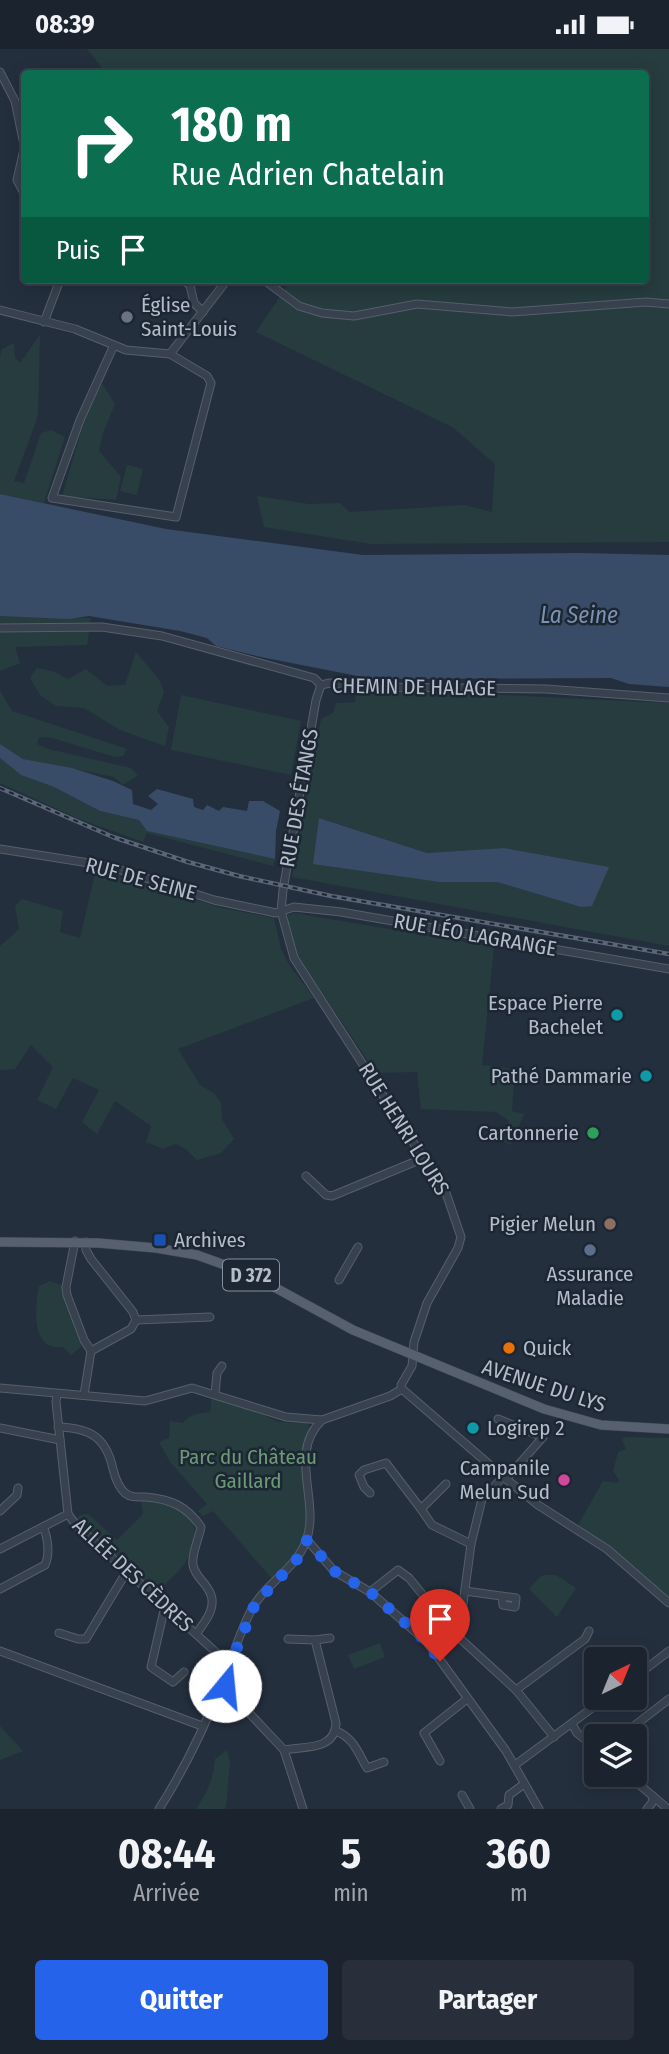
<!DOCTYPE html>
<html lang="fr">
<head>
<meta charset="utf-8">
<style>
  :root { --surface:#1b232e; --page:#282f3a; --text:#f1f3f6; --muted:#a0a4aa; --line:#39404a; --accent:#2563eb }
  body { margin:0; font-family:"Fira Sans Condensed",sans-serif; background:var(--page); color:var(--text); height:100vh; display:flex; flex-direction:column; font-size:26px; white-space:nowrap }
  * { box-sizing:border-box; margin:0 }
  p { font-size:23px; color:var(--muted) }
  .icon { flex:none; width:38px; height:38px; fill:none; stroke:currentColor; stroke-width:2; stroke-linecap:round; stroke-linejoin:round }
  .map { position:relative; height:1760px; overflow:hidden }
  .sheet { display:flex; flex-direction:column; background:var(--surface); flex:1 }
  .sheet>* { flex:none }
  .banner { position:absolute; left:21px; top:21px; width:628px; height:214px; border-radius:7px; box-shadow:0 4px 18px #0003,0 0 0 2px var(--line); background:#0b6e4f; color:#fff; overflow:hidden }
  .needle { width:46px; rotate:43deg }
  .buttons { position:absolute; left:584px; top:1598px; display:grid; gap:14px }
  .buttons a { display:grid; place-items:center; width:63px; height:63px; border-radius:7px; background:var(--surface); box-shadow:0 4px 18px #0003,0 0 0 2px var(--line); font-size:35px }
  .pin { position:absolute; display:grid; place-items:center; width:60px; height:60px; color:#fff; margin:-72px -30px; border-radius:50% 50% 50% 0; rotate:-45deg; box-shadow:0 0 7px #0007 }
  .pin .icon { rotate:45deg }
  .me { position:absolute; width:77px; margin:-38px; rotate:17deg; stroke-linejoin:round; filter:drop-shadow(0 0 5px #0008) }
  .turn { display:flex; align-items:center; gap:24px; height:147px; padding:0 35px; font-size:32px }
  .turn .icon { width:91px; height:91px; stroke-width:2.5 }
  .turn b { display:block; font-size:49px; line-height:60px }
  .then { display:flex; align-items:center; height:66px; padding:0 35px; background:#0003; gap:14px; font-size:26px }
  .eta { display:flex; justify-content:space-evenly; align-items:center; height:119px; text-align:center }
  .eta b { font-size:42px; font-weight:700; line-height:49px }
  .action { display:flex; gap:14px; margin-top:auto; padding:14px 35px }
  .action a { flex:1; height:80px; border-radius:7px; background:var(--accent); color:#fff; font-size:28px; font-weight:700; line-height:80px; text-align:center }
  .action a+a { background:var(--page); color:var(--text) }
  .status { display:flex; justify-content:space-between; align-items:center; height:49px; padding:0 35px; background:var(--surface); direction:ltr }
  .status svg { height:19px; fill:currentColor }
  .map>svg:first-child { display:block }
</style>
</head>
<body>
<div class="status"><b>08:39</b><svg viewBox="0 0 49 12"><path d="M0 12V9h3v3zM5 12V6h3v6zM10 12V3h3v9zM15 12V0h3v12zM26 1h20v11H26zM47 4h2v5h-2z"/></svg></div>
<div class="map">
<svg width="669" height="1760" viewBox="0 0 669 1760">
  <rect width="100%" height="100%" fill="#242f3e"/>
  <!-- green -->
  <g fill="#263c3f" fill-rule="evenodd">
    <path d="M87 0H669V493L371 495 264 478 257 447 309 455 340 454 350 463 465 456 492 463 495 415 452 378 256 283 287 237 279 231H646V24H106Z"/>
    <path d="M40 286 38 367 14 432 24 434 41 384 51 381 65 388 44 454 0 445V307L2 300 14 294 15 309 20 314Z"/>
    <path d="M102 334 115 355 103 384 99 402 121 428 116 451 62 447 85 369Z"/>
    <path d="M127 416 143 420 137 446 120 442Z"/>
    <path d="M0 567 91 569 87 596 15 598 20 614 0 622Z"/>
    <path d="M136 603 160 632 164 644 157 662 169 678 165 697 120 681 84 659 56 657 40 646 30 629 37 619 52 622 68 630 86 620 107 637 125 636Z"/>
    <path d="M356 639 669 654V897L292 828 321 670 333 664 336 654 355 653ZM320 769 427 804 504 799 608 818 581 858 497 833 314 814Z"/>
    <path d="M0 642 12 662 127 700 123 707 115 708 52 689 39 688 37 695 48 700 131 719 138 726 123 736 114 728 23 710 0 695Z"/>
    <path d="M181 646 301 672 291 726 171 701Z"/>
    <path d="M0 709 21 726 54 738 100 762 139 771 147 782 275 810 273 817 147 784 143 793 77 769 0 734Z"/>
    <path d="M96 820 222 859 274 869 281 900 290 917 314 949 178 1000 200 1036 215 1045 221 1054 222 1070 234 1090 221 1104 197 1111 187 1101 176 1095 163 1100 146 1093 151 1077 115 1052 97 1085 82 1073 99 1041 73 1029 56 1060 37 1051 53 1018 31 996 15 1020 0 1021V897L19 880 15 857 22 850 63 862 60 883 80 889Z"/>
    <path d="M295 864 494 898 482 1016 515 1020 512 1062 524 1065 511 1096 500 1091 509 1072 496 1063 421 1060 417 1023 376 1024 295 903 287 873 288 866Z"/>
    <path d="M50 1232 64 1237 79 1284 81 1298 71 1306 63 1298C59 1298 55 1299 51 1297 31 1290 36 1253 39 1237Z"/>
    <path d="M212 1345 247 1357 278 1373 308 1374 310 1380 302 1415 307 1476 296 1507 273 1531 213 1462 203 1467 198 1462 207 1455 170 1413 159 1393 169 1389 170 1372 183 1374C188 1365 202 1364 210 1363Z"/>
    <path d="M624 1388 669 1389V1548L578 1476 603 1432 617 1434 619 1431 613 1422 618 1403 626 1400 622 1391Z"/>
    <path d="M141 1452C181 1453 211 1472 185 1514 178 1524 166 1534 158 1543L75 1470 81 1466 88 1465 117 1491 143 1465Z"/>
    <path d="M547 1526H556L576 1539 557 1568 529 1540 541 1527Z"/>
    <path d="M380 1594 385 1608 354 1620 348 1606Z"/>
    <path d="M0 1677 23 1702 0 1711Z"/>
    <path d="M227 1701 230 1713 226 1758 224 1760H196C208 1743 213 1730 215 1710Z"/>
  </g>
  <!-- water -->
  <g fill="#394c67">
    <path d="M0 445 166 480 363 506 579 504 669 506V638L629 635 611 629 373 630 261 608 216 597 207 589 180 582 89 567 69 570 0 567Z"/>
    <path d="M0 695 23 710 72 719 113 732 132 741 133 755 151 761 158 755 148 747 157 740 193 750 194 758 203 761 207 756 219 762 223 758 247 762 249 752H263L280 762 276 782 275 810 147 782 139 771 100 762 54 738 21 726 0 709Z"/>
    <path d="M319 769 427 804 504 799 609 818 592 857 581 858 497 833H440L313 815Z"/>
  </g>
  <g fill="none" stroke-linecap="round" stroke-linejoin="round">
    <defs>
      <g id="minor">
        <path d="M0 23 15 52 24 96"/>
        <path d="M24 100 17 131 24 144"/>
        <path d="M183 231 190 236 194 254 203 263"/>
        <path d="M264 231 299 257 322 264 354 267 417 255 512 263 646 253 669 255"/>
        <path d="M0 261 75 280 126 301 170 305 227 231"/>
        <path d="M44 273 60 231"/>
        <path d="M114 296 80 371 52 449 176 468 211 334 207 327 170 305"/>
        <path d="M0 579 102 578 162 587 314 629 321 636"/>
        <path d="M321 636 316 651 283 841 281 862 294 909 446 1144 461 1188 458 1199 427 1254 414 1293 412 1317 401 1336 402 1340"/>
        <path d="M321 636 330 634 374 638 546 640 669 649"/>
        <path d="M0 800 108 817 214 851 276 864 294 858 341 863 669 920"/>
        <path d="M306 1127 326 1146 332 1147 424 1109"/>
        <path d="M75 1192 66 1238 67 1246 84 1291 91 1302"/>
        <path d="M86 1193V1201L91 1210 133 1263 136 1271"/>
        <path d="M339 1231 358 1198"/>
        <path d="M136 1271 210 1268"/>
        <path d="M0 1339 145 1352 192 1339 286 1368 322 1371"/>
        <path d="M402 1340 506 1430 538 1456 607 1500 669 1554"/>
        <path d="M215 1345 217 1324 222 1317"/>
        <path d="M84 1346 91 1302 131 1280 136 1271"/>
        <path d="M498 1370 543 1388 506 1430"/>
        <path d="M58 1378C90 1379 106 1388 113 1420 115 1428 118 1438 125 1444 131 1449 138 1448 146 1448 170 1450 187 1457 201 1478 199 1489 191 1506 193 1516 195 1527 203 1531 208 1540 219 1556 206 1572 196 1585"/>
        <path d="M0 1379 60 1391"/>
        <path d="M446 1435 421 1460 432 1476 471 1495"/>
        <path d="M370 1444 364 1438 359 1426 364 1421 386 1414 421 1460"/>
        <path d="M0 1462 17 1446 18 1439"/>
        <path d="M68 1465 76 1476 219 1606 231 1613"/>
        <path d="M307 1491 334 1522 370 1543 427 1593 506 1702 539 1760"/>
        <path d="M0 1500 68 1465 56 1353 57 1345"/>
        <path d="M0 1540 45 1516C50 1506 48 1488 43 1478"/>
        <path d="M465 1542 516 1549 515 1558 503 1556 502 1547"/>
        <path d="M370 1543 398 1521 409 1529 453 1583 516 1641 554 1688"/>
        <path d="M165 1557 151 1618 173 1633 184 1623"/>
        <path d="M453 1583 461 1570 471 1495 482 1450 503 1428"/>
        <path d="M59 1584 78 1590H86L127 1522"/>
        <path d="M288 1590 315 1591 330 1589"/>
        <path d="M0 1602 202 1677"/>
        <path d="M635 1628 669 1602"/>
        <path d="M222 1635 284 1701 303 1760"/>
        <path d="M516 1641 585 1590 589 1582"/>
        <path d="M572 1675 577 1684 597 1700"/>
        <path d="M336 1682C354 1689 358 1704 367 1719L384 1713"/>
        <path d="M621 1687 669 1650"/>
        <path d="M284 1701C304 1697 335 1702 336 1674L315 1591"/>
        <path d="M440 1712 424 1684 467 1650"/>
        <path d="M515 1716 607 1648"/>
        <path d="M628 1726 668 1760"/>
        <path d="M462 1746 470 1760"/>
        <path d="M159 1760C184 1721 206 1675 223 1632 233 1608 240 1581 253 1558 267 1533 296 1520 306 1492 321 1453 287 1404 322 1371L390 1347 402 1340"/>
        <path d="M501 1760 508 1756 509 1746 524 1735"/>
        <path d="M647 1760 652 1754 653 1747"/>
      </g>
      <path id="major" d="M0 1193 98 1194 156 1199 197 1206 250 1225 353 1281 544 1360 601 1376 669 1380"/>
    </defs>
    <!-- minor casing -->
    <use href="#minor" stroke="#565f6c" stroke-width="9"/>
    <!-- major casing -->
    <use href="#major" stroke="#414a57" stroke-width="10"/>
    <!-- minor -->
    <use href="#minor" stroke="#38414e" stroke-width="7"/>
    <!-- major -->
    <use href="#major" stroke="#56606e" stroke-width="9"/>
    <defs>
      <path id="rail" d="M0 739 113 788 188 813 239 827 331 847 669 905"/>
    </defs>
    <!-- rail casing -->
    <use href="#rail" stroke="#5a6575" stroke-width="4.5"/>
    <!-- rail -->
    <use href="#rail" stroke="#1d2633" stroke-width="2" stroke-dasharray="5" stroke-linecap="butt"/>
  </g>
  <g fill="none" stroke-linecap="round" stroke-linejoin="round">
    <!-- route -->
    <path stroke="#2563eb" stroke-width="12" stroke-dasharray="0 21.6" d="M225 1637 222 1635 255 1555 298 1509 307 1491 334 1522 370 1543 427 1593 440 1612"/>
  </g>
  <!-- markers -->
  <circle fill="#6b7280" stroke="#1d2633" stroke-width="2.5" cx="127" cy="268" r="7"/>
  <g fill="#0f9aa8" stroke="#1d2633" stroke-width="2.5">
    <circle cx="617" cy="966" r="7"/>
    <circle cx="646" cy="1027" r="7"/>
    <circle cx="473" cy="1379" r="7"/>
  </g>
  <circle fill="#2e9e5b" stroke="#1d2633" stroke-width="2.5" cx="593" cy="1084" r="7"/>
  <circle fill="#8d6e63" stroke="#1d2633" stroke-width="2.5" cx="610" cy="1175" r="7"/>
  <rect fill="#1a4fb4" stroke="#1d2633" stroke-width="2.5" x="153" y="1184" width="14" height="14" rx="3.5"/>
  <circle fill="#5c6f8a" stroke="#1d2633" stroke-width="2.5" cx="590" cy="1201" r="7"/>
  <circle fill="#e8710a" stroke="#1d2633" stroke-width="2.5" cx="509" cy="1299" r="7"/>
  <circle fill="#d1479c" stroke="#1d2633" stroke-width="2.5" cx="564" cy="1431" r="7"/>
  <g text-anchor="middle" stroke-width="5" stroke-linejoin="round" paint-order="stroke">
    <!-- shield labels -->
    <rect fill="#1d2633" stroke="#878f9c" stroke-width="2" x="223" y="1210.5" width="56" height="31" rx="5"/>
    <g font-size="19" font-weight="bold" fill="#b4bcc9">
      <text x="251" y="1233">D 372</text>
    </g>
    <!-- poi labels -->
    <g font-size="21" fill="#b4bcc9" stroke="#1d2633" text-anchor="end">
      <text x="141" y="263" text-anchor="start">Église<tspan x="141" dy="24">Saint-Louis</tspan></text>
      <text x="603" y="961">Espace Pierre<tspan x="603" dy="24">Bachelet</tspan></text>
      <text x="632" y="1034">Pathé Dammarie</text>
      <text x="579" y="1091">Cartonnerie</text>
      <text x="596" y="1182">Pigier Melun</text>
      <text x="174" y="1198" text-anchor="start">Archives</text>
      <text x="590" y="1232" text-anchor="middle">Assurance<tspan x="590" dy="24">Maladie</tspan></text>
      <text x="523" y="1306" text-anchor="start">Quick</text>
      <text x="487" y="1386" text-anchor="start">Logirep 2</text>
      <text x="550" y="1426">Campanile<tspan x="550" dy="24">Melun Sud</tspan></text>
    </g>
    <!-- street labels -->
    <g font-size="21" fill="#b4bcc9" stroke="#1d2633">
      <text transform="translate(414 638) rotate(1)" y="7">CHEMIN DE HALAGE</text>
      <text transform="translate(299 749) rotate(-80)" y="7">RUE DES ÉTANGS</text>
      <text transform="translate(141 830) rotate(15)" y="7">RUE DE SEINE</text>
      <text transform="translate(475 886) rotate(10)" y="7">RUE LÉO LAGRANGE</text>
      <text transform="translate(404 1080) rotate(58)" y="7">RUE HENRI LOURS</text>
      <text transform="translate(544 1337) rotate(18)" y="7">AVENUE DU LYS</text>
      <text transform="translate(133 1526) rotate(43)" y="7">ALLÉE DES CÈDRES</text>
    </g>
    <!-- park labels -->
    <g font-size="21" fill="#6b9a76" stroke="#1d2633">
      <text x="248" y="1415">Parc du Château<tspan x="248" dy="24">Gaillard</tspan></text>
    </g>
    <!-- water labels -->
    <g font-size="23" font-style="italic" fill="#7c92b1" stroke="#1d2633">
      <text x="579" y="574">La Seine</text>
    </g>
  </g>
</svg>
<div class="buttons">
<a><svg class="needle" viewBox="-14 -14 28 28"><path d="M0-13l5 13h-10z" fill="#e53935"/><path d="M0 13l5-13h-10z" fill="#a0a4aa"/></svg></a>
<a><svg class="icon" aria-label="layers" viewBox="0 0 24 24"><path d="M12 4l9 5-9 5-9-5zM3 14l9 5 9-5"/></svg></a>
</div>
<div class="pin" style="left:440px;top:1612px;background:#d93025"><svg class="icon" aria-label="arrive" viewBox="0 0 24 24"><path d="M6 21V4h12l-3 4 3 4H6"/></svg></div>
<svg class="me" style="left:225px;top:1637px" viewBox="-20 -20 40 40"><circle r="19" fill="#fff"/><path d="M0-13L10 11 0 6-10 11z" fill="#2563eb"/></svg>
<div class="banner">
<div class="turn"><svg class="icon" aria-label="right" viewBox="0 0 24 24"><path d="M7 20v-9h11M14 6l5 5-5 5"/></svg><div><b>180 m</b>Rue Adrien Chatelain</div></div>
<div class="then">Puis<svg class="icon" aria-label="arrive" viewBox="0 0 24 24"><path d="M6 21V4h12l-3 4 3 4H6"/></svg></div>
</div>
</div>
<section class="sheet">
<div class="eta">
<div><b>08:44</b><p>Arrivée</p></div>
<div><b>5</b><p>min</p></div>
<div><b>360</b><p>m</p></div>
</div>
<div class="action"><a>Quitter</a><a>Partager</a></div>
</section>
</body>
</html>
